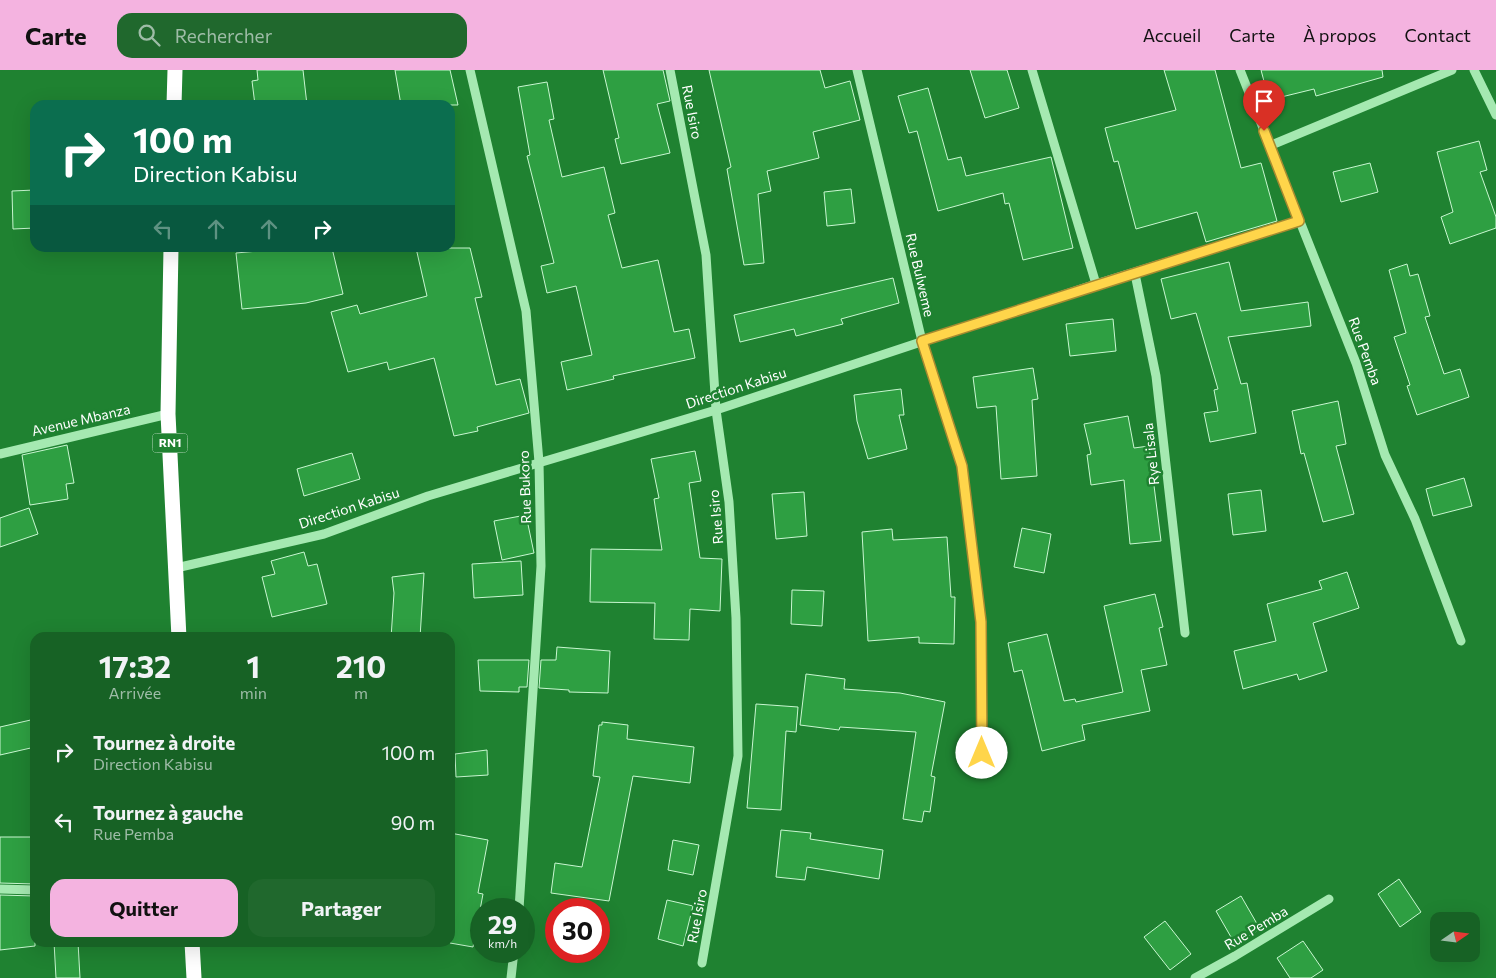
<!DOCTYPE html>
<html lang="fr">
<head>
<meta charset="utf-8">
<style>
  :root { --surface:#176225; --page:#20682d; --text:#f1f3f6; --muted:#9ebca7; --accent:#f4b3e0 }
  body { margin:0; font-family:Commissioner,sans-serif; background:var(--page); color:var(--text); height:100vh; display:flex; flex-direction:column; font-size:19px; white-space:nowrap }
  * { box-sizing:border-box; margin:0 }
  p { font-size:16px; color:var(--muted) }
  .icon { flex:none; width:28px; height:28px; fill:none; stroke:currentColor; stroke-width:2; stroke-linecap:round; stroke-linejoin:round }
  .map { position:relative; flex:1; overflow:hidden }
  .details { position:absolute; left:30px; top:562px; width:425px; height:315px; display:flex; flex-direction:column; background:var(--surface); border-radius:15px; box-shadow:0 5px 20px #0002 }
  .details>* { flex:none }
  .guide { position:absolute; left:30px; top:30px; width:425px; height:152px; border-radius:15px; box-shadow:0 5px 20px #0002; background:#0b6e4f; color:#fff; overflow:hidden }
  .needle { width:32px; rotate:76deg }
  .controls { position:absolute; left:1430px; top:842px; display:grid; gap:10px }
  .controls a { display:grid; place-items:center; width:50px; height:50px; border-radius:10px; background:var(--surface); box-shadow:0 5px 20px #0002; font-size:25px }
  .speed { position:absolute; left:470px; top:828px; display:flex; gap:10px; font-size:25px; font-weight:700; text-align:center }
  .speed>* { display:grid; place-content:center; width:65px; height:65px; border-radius:50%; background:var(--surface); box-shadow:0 5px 20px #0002; line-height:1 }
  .speed small { font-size:12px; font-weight:400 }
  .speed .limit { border:8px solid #d22; background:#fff; color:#111 }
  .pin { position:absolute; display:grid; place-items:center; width:42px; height:42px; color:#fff; margin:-51px -21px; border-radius:50% 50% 50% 0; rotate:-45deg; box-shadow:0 0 5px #0007 }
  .pin .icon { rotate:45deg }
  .me { position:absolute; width:55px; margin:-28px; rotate:0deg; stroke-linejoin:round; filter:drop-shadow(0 0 4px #0008) }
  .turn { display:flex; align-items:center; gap:18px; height:105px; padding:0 20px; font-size:22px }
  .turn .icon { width:65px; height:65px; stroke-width:2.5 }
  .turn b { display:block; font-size:35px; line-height:42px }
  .lanes { display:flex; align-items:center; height:48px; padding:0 20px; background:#0003; justify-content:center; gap:25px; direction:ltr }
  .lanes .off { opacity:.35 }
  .eta { display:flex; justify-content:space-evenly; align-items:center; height:85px; text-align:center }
  .eta b { font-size:30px; font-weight:700; line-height:35px }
  .cta { display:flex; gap:10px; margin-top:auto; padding:10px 20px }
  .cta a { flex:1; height:58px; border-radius:15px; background:var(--accent); color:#111; font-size:20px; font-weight:700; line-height:58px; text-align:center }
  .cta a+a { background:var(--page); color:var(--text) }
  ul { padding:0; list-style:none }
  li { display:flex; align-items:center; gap:15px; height:70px; padding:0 20px }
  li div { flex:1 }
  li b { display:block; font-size:19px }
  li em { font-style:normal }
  header { display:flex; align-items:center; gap:30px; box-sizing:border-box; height:70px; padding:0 25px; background:var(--accent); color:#111 }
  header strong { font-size:24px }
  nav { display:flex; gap:28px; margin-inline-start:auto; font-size:18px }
  .search { width:350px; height:45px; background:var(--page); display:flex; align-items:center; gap:12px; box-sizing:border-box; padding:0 18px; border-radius:15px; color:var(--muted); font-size:19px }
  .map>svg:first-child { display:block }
</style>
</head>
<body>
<header>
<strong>Carte</strong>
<div class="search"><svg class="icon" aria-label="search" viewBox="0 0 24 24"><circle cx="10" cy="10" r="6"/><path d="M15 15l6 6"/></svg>Rechercher</div>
<nav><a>Accueil</a><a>Carte</a><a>À propos</a><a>Contact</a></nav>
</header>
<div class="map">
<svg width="1496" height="908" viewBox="0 0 1496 908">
  <rect width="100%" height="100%" fill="#1f8231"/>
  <!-- building -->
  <g fill="#2e9f42" stroke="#c9f7d1">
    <path d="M257 0H303L307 35H255L252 11 258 10Z"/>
    <path d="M395 0H450L458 35H401Z"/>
    <path d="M603 0H663L670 31 657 34 670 83 621 94 615 69 619 68Z"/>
    <path d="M709 0H820L825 18 850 11 860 50 813 62 819 88 767 101 771 121 758 124 764 193 744 195 727 99 731 97Z"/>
    <path d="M970 0H1007L1019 38 985 48Z"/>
    <path d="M1164 0H1215L1241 98 1261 93 1277 151 1206 172 1197 142 1136 159 1118 91 1114 92 1105 58 1176 40Z"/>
    <path d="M1261 0H1382L1383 7 1316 26 1314 19 1269 30Z"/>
    <path d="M547 12 554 49 549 50 562 107 604 97 615 143 608 145 622 198 658 190 674 262 689 259 695 288 613 306 614 309 567 320 561 292 592 285 576 216 547 223 541 196 554 193 527 86 530 85 518 17Z"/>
    <path d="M928 18 948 90 961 87 966 106 1051 87 1073 178 1023 190 1009 133 1005 134 1003 123 938 141 917 61 909 63 898 26Z"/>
    <path d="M1479 71 1487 100 1480 102 1496 147V158L1450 174 1441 147 1453 142 1437 82Z"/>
    <path d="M1370 93 1378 122 1341 132 1333 102Z"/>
    <path d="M851 119 855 153 827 156 824 122Z"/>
    <path d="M35 120V158L13 159 12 121Z"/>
    <path d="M292 178H332L343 224 306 233 242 239 236 183Z"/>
    <path d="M416 178H470L482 227 475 228 496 315 520 309 529 343 477 357 478 361 454 366 434 288 389 300 387 292 348 302 331 242 357 235 360 244 427 226Z"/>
    <path d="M1229 192 1241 241 1308 232 1311 256 1228 267 1241 314 1247 313 1256 363 1210 372 1204 343 1218 341 1214 320 1218 319 1196 243 1171 249 1161 209Z"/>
    <path d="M1407 194 1410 206 1418 204 1430 246 1425 247 1444 304 1460 299 1469 327 1417 345 1407 316 1410 315 1394 267 1406 263 1389 200Z"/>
    <path d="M893 208 899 233 841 249 843 254 796 266 794 259 740 272 734 245Z"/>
    <path d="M1113 249 1116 281 1070 286 1066 254Z"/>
    <path d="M1033 298 1038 329 1032 330 1037 406 1001 409 996 336 977 338 973 307Z"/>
    <path d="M901 319 904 345H899L907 379 868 389 857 351 854 325Z"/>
    <path d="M1338 331 1346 374 1336 376 1354 444 1323 452 1304 383 1301 384 1292 341Z"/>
    <path d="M1128 346 1134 378 1149 376 1161 471 1130 474 1124 410 1091 415 1087 385 1091 384 1084 354Z"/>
    <path d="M67 375 74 413 66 414 68 429 30 435 22 385Z"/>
    <path d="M695 381 701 411 689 413 700 488 722 489 720 541 690 539 689 570 654 569 655 533 590 532 591 479 662 480 654 429 659 428 651 389Z"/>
    <path d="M352 383 360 409 304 426 297 399Z"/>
    <path d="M1464 408 1472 436 1433 446 1426 419Z"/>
    <path d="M1261 420 1266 461 1233 465 1228 424Z"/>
    <path d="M804 422 807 466 776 469 772 424Z"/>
    <path d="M29 438 38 464 0 477V448Z"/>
    <path d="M526 445 534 483 502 490 494 451Z"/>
    <path d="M1022 458 1051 464 1044 503 1014 497Z"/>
    <path d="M892 459 893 470 947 467 951 527H955L954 574 919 573V567L868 571 862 462Z"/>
    <path d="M304 482 308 496 317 494 327 534 272 547 262 507 275 504 271 491Z"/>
    <path d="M521 491 523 525 474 528 472 494Z"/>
    <path d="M1347 502 1359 538 1313 553 1327 601 1299 610 1297 604 1243 619 1234 581 1276 571 1267 534 1322 519 1319 511Z"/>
    <path d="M424 503 420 568H391L394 523 392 507Z"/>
    <path d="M792 520 824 521 822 556 791 554Z"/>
    <path d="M1155 524 1163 557 1159 558 1167 595 1141 600 1150 641 1082 655 1085 670 1042 681 1022 600 1014 602 1008 573 1047 564 1064 631 1075 629 1076 632 1123 622 1104 536Z"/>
    <path d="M557 577 610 581 608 623 569 622V620L539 618 541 590H556Z"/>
    <path d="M478 590H529L527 617H519V622L480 621Z"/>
    <path d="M806 604 845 609 844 619 900 623 945 632 931 706 935 707 930 742 924 741 922 752 903 749 916 662 840 657 839 660 800 655Z"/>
    <path d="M756 634 798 637 796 662 786 661 781 740 747 738Z"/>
    <path d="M35 649V677L0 685V657Z"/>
    <path d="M602 652 628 655 627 669 694 677 690 713 633 706 609 831 551 823 555 793 582 797 600 707 593 706 599 655H602Z"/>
    <path d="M487 680 488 705 456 707 455 684Z"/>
    <path d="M781 760 811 763 810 769 883 780 879 809 807 797 805 810 776 807Z"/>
    <path d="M450 763 488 770 478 823 483 824 473 877 450 873Z"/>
    <path d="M0 767H35V814L0 813Z"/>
    <path d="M673 770 699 775 693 805 668 800Z"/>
    <path d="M1399 809 1421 842 1400 857 1378 824Z"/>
    <path d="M0 825 35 826V876L0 880Z"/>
    <path d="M1241 826 1260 859 1235 874 1216 841Z"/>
    <path d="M667 830 693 836 683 876 658 869Z"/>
    <path d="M1165 851 1191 884 1170 900 1144 867Z"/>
    <path d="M1303 871 1323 900 1311 908H1290L1277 888Z"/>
    <path d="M54 872H78L80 908H56Z"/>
  </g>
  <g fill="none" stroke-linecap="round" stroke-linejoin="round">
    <!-- minor -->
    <g stroke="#a5e9b1" stroke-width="9">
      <path d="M470 0 526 241 539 392 541 496 519 839"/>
      <path d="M670 0 706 185 716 340 729 432 736 548 738 686 702 893"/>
      <path d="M857 0 922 271 962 396 981 552 982 683"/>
      <path d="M1032 0 1096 214"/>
      <path d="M1240 0 1356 293 1385 385 1415 449 1461 571"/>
      <path d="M1474 0 1496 45"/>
      <path d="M1269 76 1452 0"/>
      <path d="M1135 204 1156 306 1185 563"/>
      <path d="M0 384 168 344"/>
      <path d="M176 498 324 464 428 426 716 340 1096 214 1299 151"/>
      <path d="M0 819 35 820"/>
      <path d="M511 908 514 881"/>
      <path d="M1195 908 1235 886 1329 829"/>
    </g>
    <!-- highway -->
    <g stroke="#fff" stroke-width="15">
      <path d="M174 35 175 0"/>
      <path d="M171 178 168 344 179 568"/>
      <path d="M192 872 194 908"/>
    </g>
  </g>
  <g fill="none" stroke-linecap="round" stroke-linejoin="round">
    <defs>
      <path id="route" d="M982 683 981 552 962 396 922 271 1299 151 1264 61"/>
    </defs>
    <!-- route casing -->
    <use href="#route" stroke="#a68a30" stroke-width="12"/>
    <!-- route -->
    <use href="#route" stroke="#ffd54a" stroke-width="9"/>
  </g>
  <g text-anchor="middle" stroke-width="5" stroke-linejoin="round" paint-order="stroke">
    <!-- shield labels -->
    <rect fill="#1f8231" stroke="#bcdac1" stroke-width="1" x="152.5" y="363.5" width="35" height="19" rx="4"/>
    <g font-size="12" font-weight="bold" fill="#fff">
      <text x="170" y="377">RN1</text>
    </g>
    <!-- street labels -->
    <g font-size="14" fill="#fff" stroke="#1f8231">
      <text transform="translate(692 42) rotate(79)" y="5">Rue Isiro</text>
      <text transform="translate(920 205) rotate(77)" y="5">Rue Bulweme</text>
      <text transform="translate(1365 281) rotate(70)" y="5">Rue Pemba</text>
      <text transform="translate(736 318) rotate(-18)" y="5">Direction Kabisu</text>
      <text transform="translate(81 350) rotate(-13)" y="5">Avenue Mbanza</text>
      <text transform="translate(1151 384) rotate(-96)" y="5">Rye Lisala</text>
      <text transform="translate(525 417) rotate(-92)" y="5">Rue Bukoro</text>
      <text transform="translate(349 438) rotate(-18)" y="5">Direction Kabisu</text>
      <text transform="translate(716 447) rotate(-95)" y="5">Rue Isiro</text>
      <text transform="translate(697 846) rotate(-79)" y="5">Rue Isiro</text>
      <text transform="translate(1256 858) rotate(-31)" y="5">Rue Pemba</text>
    </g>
  </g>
</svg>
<div class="controls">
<a><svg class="needle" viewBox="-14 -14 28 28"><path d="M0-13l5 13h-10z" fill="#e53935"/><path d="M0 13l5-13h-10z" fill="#9ebca7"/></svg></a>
</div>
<div class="speed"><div>29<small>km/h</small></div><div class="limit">30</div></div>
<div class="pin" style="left:1264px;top:61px;background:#d93025"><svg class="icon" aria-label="arrive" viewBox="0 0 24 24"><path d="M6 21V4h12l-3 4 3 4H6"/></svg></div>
<svg class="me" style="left:982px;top:683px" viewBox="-20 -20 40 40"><circle r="19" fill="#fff"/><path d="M0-13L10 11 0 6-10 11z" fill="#ffd54a"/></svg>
<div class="guide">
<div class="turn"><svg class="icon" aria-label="right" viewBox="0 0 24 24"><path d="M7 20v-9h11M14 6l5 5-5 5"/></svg><div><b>100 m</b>Direction Kabisu</div></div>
<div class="lanes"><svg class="icon off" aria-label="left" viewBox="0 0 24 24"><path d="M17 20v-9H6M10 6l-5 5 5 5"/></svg><svg class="icon off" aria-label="ahead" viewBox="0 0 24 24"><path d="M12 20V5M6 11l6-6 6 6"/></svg><svg class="icon off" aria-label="ahead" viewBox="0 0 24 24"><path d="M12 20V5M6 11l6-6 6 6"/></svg><svg class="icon" aria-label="right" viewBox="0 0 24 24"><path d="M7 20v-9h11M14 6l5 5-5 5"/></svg></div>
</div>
<section class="details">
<div class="eta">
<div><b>17:32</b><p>Arrivée</p></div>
<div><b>1</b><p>min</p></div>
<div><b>210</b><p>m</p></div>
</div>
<ul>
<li><svg class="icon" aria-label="right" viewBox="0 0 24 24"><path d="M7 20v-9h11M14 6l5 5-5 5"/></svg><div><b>Tournez à droite</b><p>Direction Kabisu</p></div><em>100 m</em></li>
<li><svg class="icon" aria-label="left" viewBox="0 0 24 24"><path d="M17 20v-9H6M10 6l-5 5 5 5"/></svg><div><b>Tournez à gauche</b><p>Rue Pemba</p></div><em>90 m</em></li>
</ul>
<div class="cta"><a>Quitter</a><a>Partager</a></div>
</section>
</div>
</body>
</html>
